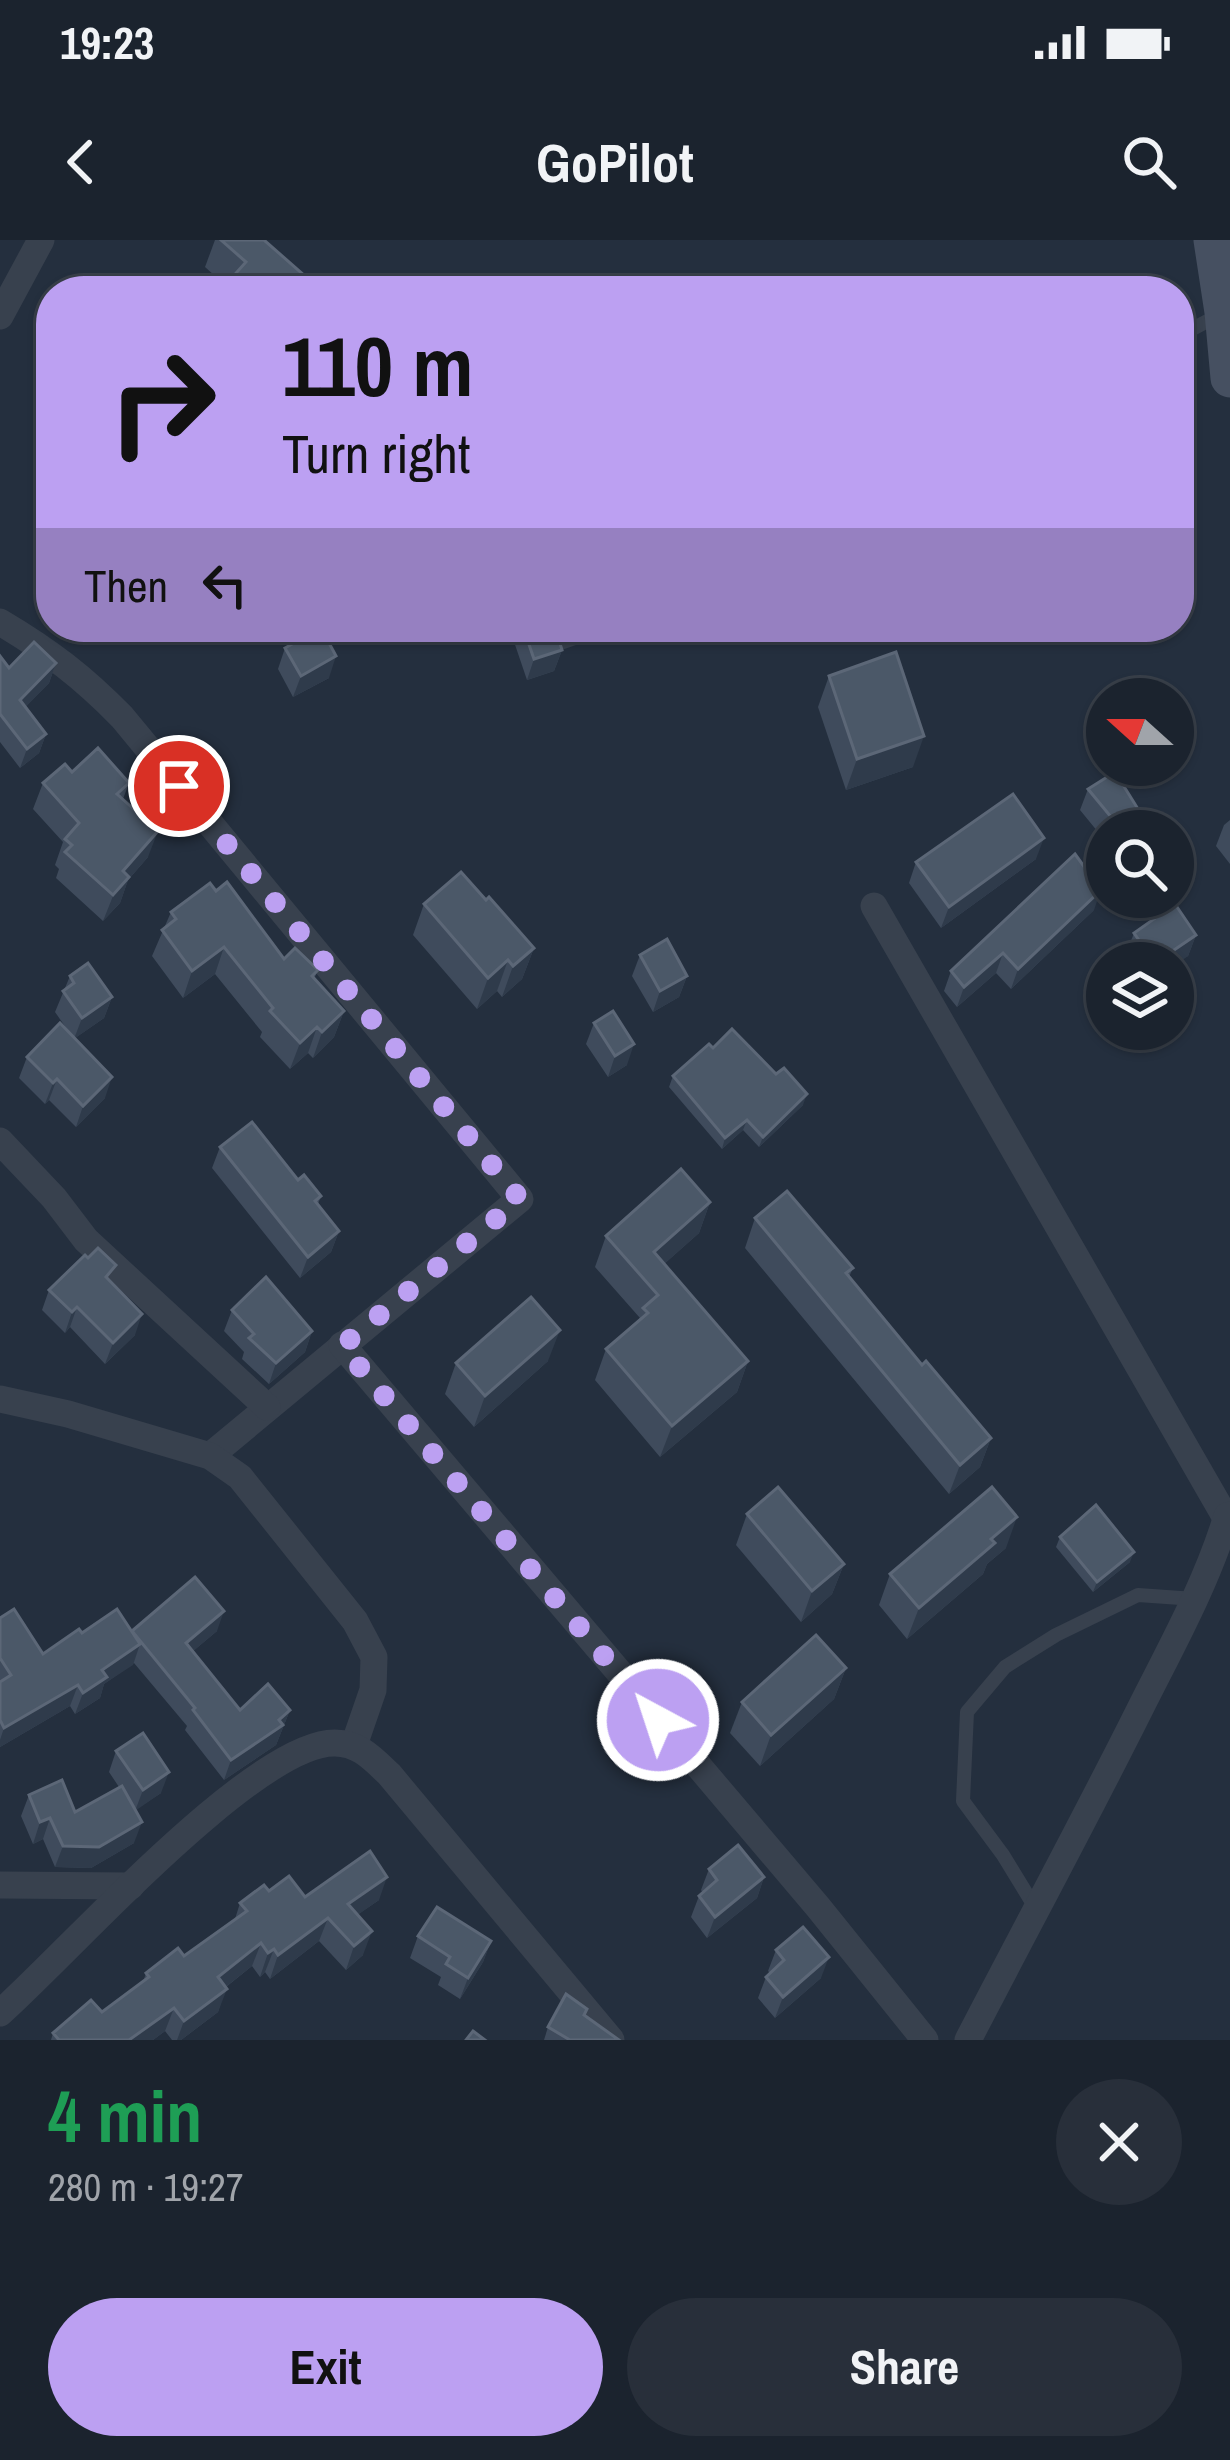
<!DOCTYPE html>
<html lang="en">
<head>
<meta charset="utf-8">
<style>
  :root { --surface:#1b232e; --page:#282f3a; --text:#f1f3f6; --muted:#a0a4aa; --line:#39404a; --accent:#bca0f2 }
  body { margin:0; font-family:"Archivo Narrow",sans-serif; background:var(--page); color:var(--text); height:100vh; display:flex; flex-direction:column; font-size:45px; white-space:nowrap }
  * { box-sizing:border-box; margin:0 }
  p { font-size:39px; color:var(--muted) }
  .icon { flex:none; width:66px; height:66px; fill:none; stroke:currentColor; stroke-width:2; stroke-linecap:round; stroke-linejoin:round }
  .map { position:relative; height:1800px; overflow:hidden }
  .sheet { display:flex; flex-direction:column; background:var(--surface); flex:1 }
  .sheet>* { flex:none }
  .hud { position:absolute; left:36px; top:36px; width:1158px; height:366px; border-radius:48px; box-shadow:0 3px 9px #0004,0 0 0 3px var(--line); background:#bca0f2; color:#111; overflow:hidden }
  .needle { width:78px; rotate:291deg }
  .controls { position:absolute; left:1086px; top:438px; display:grid; gap:24px }
  .controls a { display:grid; place-items:center; width:108px; height:108px; border-radius:50%; background:var(--surface); box-shadow:0 3px 9px #0004,0 0 0 3px var(--line); font-size:60px }
  .pin { position:absolute; display:grid; place-items:center; width:102px; height:102px; color:#fff; margin:-51px; border:6px solid #fff; border-radius:50%; box-shadow:0 3px 12px #0007 }
  .me { position:absolute; width:132px; margin:-66px; rotate:320deg; stroke-linejoin:round; filter:drop-shadow(0 0 9px #0008) }
  .turn { display:flex; align-items:center; gap:42px; height:252px; padding:0 48px; font-size:54px }
  .turn .icon { width:156px; height:156px; stroke-width:2.5 }
  .turn b { display:block; font-size:84px; line-height:102px }
  .then { display:flex; align-items:center; height:114px; padding:0 48px; background:#0003; gap:24px; font-size:45px }
  .round { display:grid; place-items:center; flex:none; width:126px; height:126px; border-radius:63px; background:var(--page) }
  .headline { display:flex; align-items:center; justify-content:space-between; height:204px; padding:0 48px }
  h1 { font-size:72px; font-weight:700; line-height:90px; color:#1e9e55 }
  .cta { display:flex; gap:24px; margin-top:auto; padding:24px 48px }
  .cta a { flex:1; height:138px; border-radius:72px; background:var(--accent); color:#111; font-size:48px; font-weight:700; line-height:138px; text-align:center }
  .cta a+a { background:var(--page); color:var(--text) }
  .status { display:flex; justify-content:space-between; align-items:center; height:84px; padding:0 60px; background:var(--surface); direction:ltr }
  .status svg { height:33px; fill:currentColor }
  header { display:flex; justify-content:space-between; align-items:center; height:156px; padding:0 48px; background:var(--surface); font-size:54px; font-weight:700 }
  .map>svg:first-child { display:block }
</style>
</head>
<body>
<div class="status"><b>19:23</b><svg viewBox="0 0 49 12"><path d="M0 12V9h3v3zM5 12V6h3v6zM10 12V3h3v9zM15 12V0h3v12zM26 1h20v11H26zM47 4h2v5h-2z"/></svg></div>
<header><svg class="icon" aria-label="back" viewBox="0 0 24 24"><path d="M15 5l-7 7 7 7"/></svg>GoPilot<svg class="icon" aria-label="search" viewBox="0 0 24 24"><circle cx="10" cy="10" r="6"/><path d="M15 15l6 6"/></svg></header>
<div class="map">
<svg width="1230" height="1800" viewBox="0 0 1230 1800">
  <rect width="100%" height="100%" fill="#242f3e"/>
  <g fill="none" stroke-linecap="round" stroke-linejoin="round">
    <!-- lane -->
    <g stroke="#38414e" stroke-width="14">
      <path d="M1179 96 1217 76"/>
      <path d="M558 404 606 387"/>
      <path d="M1036 1669 1003 1615 963 1561 967 1472 1005 1427 1056 1395 1138 1355 1195 1359"/>
    </g>
    <!-- street -->
    <g stroke="#38414e" stroke-width="27">
      <path d="M0 76 41 0"/>
      <path d="M0 382C49 411 83 437 122 477L520 959 210 1216"/>
      <path d="M874 666 1230 1285"/>
      <path d="M0 901 54 958 86 1000 267 1167"/>
      <path d="M342 1105 818 1667 925 1800"/>
      <path d="M0 1159 68 1174 210 1216 240 1237 355 1381 374 1417 373 1450 354 1505"/>
      <path d="M0 1645 131 1646"/>
      <path d="M0 1773C66 1715 254 1502 335 1503 359 1503 373 1519 389 1534L611 1800"/>
      <path d="M968 1800C1025 1690 1084 1581 1139 1471 1171 1407 1206 1345 1227 1276L1230 1275"/>
    </g>
    <!-- secondary -->
    <path stroke="#465061" stroke-width="39" d="M1213 0 1224 72 1230 138"/>
  </g>
  <!-- wall -->
  <g fill="#3f4b5c">
    <path d="M215 0H264L225 45 205 27Z"/>
    <path d="M509 387H555L562 410 554 431 527 440Z"/>
    <path d="M285 408 329 438 293 457 278 429Z"/>
    <path d="M0 416 9 428 56 423 49 443 25 467 46 494 39 513 20 528 0 502Z"/>
    <path d="M829 436 913 527 846 550 818 467Z"/>
    <path d="M72 532 129 543 123 559 148 617 128 640 120 663 103 681 56 638 59 629 55 625 63 602 33 569 43 543Z"/>
    <path d="M1088 549 1130 590 1107 591V603L1080 570Z"/>
    <path d="M1230 580V624L1216 606 1224 585Z"/>
    <path d="M1036 619 941 688 909 643 916 622Z"/>
    <path d="M486 660 534 708 522 739 502 757 497 751 477 769 413 695 424 664Z"/>
    <path d="M1094 670 1011 749 996 733 957 767 944 751 951 731Z"/>
    <path d="M171 672 284 719 318 730 314 739 344 771 334 797 313 818 308 813 290 829 260 797 262 792 215 734 183 758 152 716Z"/>
    <path d="M1134 693 1196 695 1188 716 1173 723H1132L1126 714Z"/>
    <path d="M640 715 687 736 679 757 653 772 632 736Z"/>
    <path d="M70 736 112 757 104 778 75 798 105 858 76 887 49 860 45 864 19 838 27 817 71 795 55 772Z"/>
    <path d="M594 783 627 825 608 837 586 804Z"/>
    <path d="M713 808 803 865 759 907 743 890 722 909 669 847 673 836Z"/>
    <path d="M220 907 298 940 321 956 318 964 339 991 331 1012 300 1038 212 928Z"/>
    <path d="M710 962 699 993 664 1024 748 1121 737 1152 660 1217 595 1140 606 1109 640 1078 595 1027 606 996Z"/>
    <path d="M755 978 853 1028 849 1037 922 1125 991 1198 980 1227 949 1254 745 1008Z"/>
    <path d="M111 1041 135 1095 105 1124 70 1087 65 1093 42 1070 49 1050Z"/>
    <path d="M232 1070 312 1091 305 1112 269 1144 242 1119 244 1112 224 1091Z"/>
    <path d="M548 1121 474 1187 445 1154 456 1123Z"/>
    <path d="M747 1274 844 1324 832 1354 801 1382 736 1305Z"/>
    <path d="M1060 1297 1130 1322 1093 1352 1056 1307Z"/>
    <path d="M1006 1308 987 1324 983 1334 907 1399 879 1365 890 1334Z"/>
    <path d="M0 1378 43 1414 82 1393 217 1391 193 1411 240 1470H290L276 1505 224 1540 185 1490 187 1486 134 1423 104 1444 100 1458 75 1474 70 1466 0 1507Z"/>
    <path d="M846 1428 834 1459 760 1526 730 1493 742 1462Z"/>
    <path d="M116 1511 161 1553 135 1570 134 1603 91 1628 55 1627 43 1599 33 1604 21 1576 29 1555 75 1572 119 1547 109 1532Z"/>
    <path d="M709 1629 764 1637 757 1658 707 1698 691 1677 699 1656 703 1653 701 1650Z"/>
    <path d="M269 1651 305 1657 379 1660 357 1675 363 1715 346 1730 319 1701 270 1739 265 1732 260 1737 252 1726 226 1747 218 1772 181 1800H172L165 1791 153 1800H51L53 1793 102 1772 143 1742 146 1733 184 1716 235 1679 240 1663Z"/>
    <path d="M418 1696 491 1701 483 1722 460 1759 438 1745 441 1737 410 1718Z"/>
    <path d="M776 1710 821 1738 775 1778 758 1758 766 1737 770 1733 768 1731Z"/>
    <path d="M585 1776 619 1800H544L548 1787Z"/>
  </g>
  <!-- shaded-wall -->
  <g fill="#2f3b4b">
    <path d="M562 410 554 431 527 440 534 419Z"/>
    <path d="M336 416 329 438 293 457 301 436Z"/>
    <path d="M56 423 49 443 13 480 20 460Z"/>
    <path d="M46 494 39 513 20 528 27 509Z"/>
    <path d="M924 496 913 527 846 550 857 519Z"/>
    <path d="M1138 569 1130 590 1112 591 1116 583Z"/>
    <path d="M158 591 148 617 128 640 120 663 103 681 123 631Z"/>
    <path d="M1044 598 1036 619 941 688 949 667Z"/>
    <path d="M1101 650 1094 670 1011 749 1018 729Z"/>
    <path d="M1196 695 1188 716 1173 727V723H1156Z"/>
    <path d="M224 707 215 734 183 758 192 731Z"/>
    <path d="M534 708 522 739 502 757 513 726Z"/>
    <path d="M1003 713 996 733 957 767 964 747Z"/>
    <path d="M508 720 497 751 477 769 488 738Z"/>
    <path d="M687 736 679 757 653 772 660 751Z"/>
    <path d="M112 757 104 778 74 799 82 778Z"/>
    <path d="M344 771 334 797 313 818 322 792Z"/>
    <path d="M317 787 308 813 290 829 300 803Z"/>
    <path d="M634 804 627 825 608 837 615 816Z"/>
    <path d="M112 837 105 858 76 887 83 866Z"/>
    <path d="M57 839 49 860 45 864 53 843Z"/>
    <path d="M807 854 803 865 759 907 763 897Z"/>
    <path d="M747 880 743 890 722 909 725 898Z"/>
    <path d="M710 962 699 993 645 1041 654 1012Z"/>
    <path d="M339 991 331 1012 300 1038 308 1017Z"/>
    <path d="M77 1067 70 1087 65 1093 72 1072Z"/>
    <path d="M142 1074 135 1095 105 1124 113 1103Z"/>
    <path d="M560 1090 548 1121 474 1187 485 1156Z"/>
    <path d="M312 1091 305 1112 269 1144 276 1123Z"/>
    <path d="M748 1121 737 1152 660 1217 672 1186Z"/>
    <path d="M991 1198 980 1227 949 1254 960 1225Z"/>
    <path d="M1017 1277 1006 1308 987 1324 983 1334 907 1399 919 1368Z"/>
    <path d="M1134 1312 1130 1322 1093 1352 1097 1342Z"/>
    <path d="M844 1324 832 1354 801 1382 812 1351Z"/>
    <path d="M224 1371 217 1391 179 1423 186 1403Z"/>
    <path d="M140 1404 133 1425 104 1444 100 1458 75 1474 83 1453 102 1430Z"/>
    <path d="M846 1428 834 1459 760 1526 771 1495Z"/>
    <path d="M78 1445 70 1466 0 1507V1500L4 1488Z"/>
    <path d="M290 1470 276 1505 224 1540 231 1520Z"/>
    <path d="M169 1532 161 1553 135 1571 143 1550Z"/>
    <path d="M50 1578 43 1599 33 1604 40 1582Z"/>
    <path d="M142 1582 134 1603 91 1628 55 1627 63 1606Z"/>
    <path d="M387 1637 379 1660 339 1688 348 1664Z"/>
    <path d="M764 1637 757 1658 707 1698 715 1677Z"/>
    <path d="M328 1678 319 1701 270 1739 278 1715Z"/>
    <path d="M372 1691 363 1715 346 1730 354 1706Z"/>
    <path d="M491 1701 483 1722 460 1759 468 1738Z"/>
    <path d="M261 1703 252 1726 209 1760 218 1737Z"/>
    <path d="M274 1709 265 1732 260 1737 268 1713Z"/>
    <path d="M829 1717 821 1738 775 1778 783 1757Z"/>
    <path d="M227 1749 218 1772 181 1800H177L184 1781Z"/>
    <path d="M174 1768 165 1791 153 1800H129Z"/>
  </g>
  <!-- building -->
  <g fill="#4b5868" stroke="#5c6777" stroke-width="3">
    <path d="M221 0H264L322 51H220L246 22Z"/>
    <path d="M523 387H555L562 410 534 419Z"/>
    <path d="M321 388 336 416 301 436 285 408Z"/>
    <path d="M34 402 56 423 20 460 46 494 27 509 0 474V416L9 428Z"/>
    <path d="M896 412 924 496 857 519 829 436Z"/>
    <path d="M98 508 129 543 117 554 158 591 123 631 129 637 113 655 65 612 72 605 65 599 79 583 43 543 65 524 72 532Z"/>
    <path d="M1115 532 1138 569 1116 583 1088 549Z"/>
    <path d="M1013 554 1044 598 949 667 916 622Z"/>
    <path d="M1075 614 1101 650 1018 729 1003 713 964 747 951 731Z"/>
    <path d="M461 632 486 660 489 657 534 708 513 726 508 720 488 738 424 664Z"/>
    <path d="M227 642 284 719 295 708 318 730 312 736 344 771 322 792 317 787 300 803 270 771 273 768 224 707 192 731 162 690 176 679 171 672 210 643 216 651Z"/>
    <path d="M1175 664 1196 695 1155 723 1134 693Z"/>
    <path d="M667 699 687 736 660 751 640 715Z"/>
    <path d="M88 723 112 757 82 778 63 751 74 743 70 736Z"/>
    <path d="M613 771 634 804 615 816 594 783Z"/>
    <path d="M60 783 112 837 83 866 57 839 53 843 27 817Z"/>
    <path d="M732 789 776 834 784 828 807 854 763 897 747 880 725 898 673 836 709 804 713 808Z"/>
    <path d="M252 882 298 940 304 935 321 956 315 961 339 991 308 1017 220 907Z"/>
    <path d="M681 929 710 962 654 1012 748 1121 672 1186 606 1109 648 1073 643 1068 658 1055 606 996Z"/>
    <path d="M787 951 853 1028 846 1033 922 1125 926 1121 991 1198 960 1225 755 978Z"/>
    <path d="M98 1008 116 1025 106 1037 142 1074 113 1103 77 1067 72 1072 49 1050 85 1015 88 1018Z"/>
    <path d="M266 1037 312 1091 276 1123 249 1098 254 1094 232 1070Z"/>
    <path d="M531 1057 560 1090 485 1156 456 1123Z"/>
    <path d="M778 1247 844 1324 812 1351 747 1274Z"/>
    <path d="M992 1247 1017 1277 991 1299 995 1303 919 1368 890 1334Z"/>
    <path d="M1096 1265 1134 1312 1097 1342 1060 1297Z"/>
    <path d="M195 1337 224 1371 186 1403 240 1470 268 1444 290 1470 279 1480 283 1485 231 1520 193 1470 195 1468 132 1391Z"/>
    <path d="M14 1369 43 1414 79 1389 82 1393 117 1369 140 1404 102 1430 107 1437 83 1453 78 1445 4 1488 0 1480V1442L11 1435 0 1418V1378Z"/>
    <path d="M816 1395 846 1428 771 1495 742 1462Z"/>
    <path d="M143 1493 169 1532 143 1550 116 1511Z"/>
    <path d="M62 1540 75 1572 122 1546 142 1582 99 1607 63 1606 50 1578 40 1582 29 1555Z"/>
    <path d="M738 1605 764 1637 715 1677 699 1656 717 1640 709 1629Z"/>
    <path d="M370 1611 387 1637 348 1664 372 1691 354 1706 328 1678 278 1715 274 1709 268 1713 261 1703 218 1737 227 1749 184 1781 174 1768 129 1800H59L53 1793 91 1760 102 1772 149 1737 146 1733 178 1708 184 1716 247 1671 240 1663 264 1645 269 1651 289 1636 305 1657Z"/>
    <path d="M437 1667 491 1701 468 1738 446 1724 450 1717 418 1696Z"/>
    <path d="M803 1687 829 1717 783 1757 766 1737 784 1720 776 1710Z"/>
    <path d="M566 1754 587 1769 584 1775 619 1800H570L548 1787Z"/>
    <path d="M473 1791 485 1800H466Z"/>
  </g>
  <g fill="none" stroke-linecap="round" stroke-linejoin="round">
    <!-- route -->
    <path stroke="#bca0f2" stroke-width="21" stroke-dasharray="0 37.8" d="M179 546 520 959 342 1106 658 1480"/>
  </g>
</svg>
<div class="controls">
<a><svg class="needle" viewBox="-14 -14 28 28"><path d="M0-13l5 13h-10z" fill="#e53935"/><path d="M0 13l5-13h-10z" fill="#a0a4aa"/></svg></a>
<a><svg class="icon" aria-label="search" viewBox="0 0 24 24"><circle cx="10" cy="10" r="6"/><path d="M15 15l6 6"/></svg></a>
<a><svg class="icon" aria-label="layers" viewBox="0 0 24 24"><path d="M12 4l9 5-9 5-9-5zM3 14l9 5 9-5"/></svg></a>
</div>
<div class="pin" style="left:179px;top:546px;background:#d93025"><svg class="icon" aria-label="arrive" viewBox="0 0 24 24"><path d="M6 21V4h12l-3 4 3 4H6"/></svg></div>
<svg class="me" style="left:658px;top:1480px" viewBox="-20 -20 40 40"><circle r="17" fill="#bca0f2" stroke="#fff" stroke-width="3"/><path d="M0-11L8 9 0 5-8 9z" fill="#fff"/></svg>
<div class="hud">
<div class="turn"><svg class="icon" aria-label="right" viewBox="0 0 24 24"><path d="M7 20v-9h11M14 6l5 5-5 5"/></svg><div><b>110 m</b>Turn right</div></div>
<div class="then">Then<svg class="icon" aria-label="left" viewBox="0 0 24 24"><path d="M17 20v-9H6M10 6l-5 5 5 5"/></svg></div>
</div>
</div>
<section class="sheet">
<div class="headline"><div><h1>4 min</h1><p>280 m · 19:27</p></div><a class="round"><svg class="icon" aria-label="close" viewBox="0 0 24 24"><path d="M6 6l12 12M18 6L6 18"/></svg></a></div>
<div class="cta"><a>Exit</a><a>Share</a></div>
</section>
</body>
</html>
